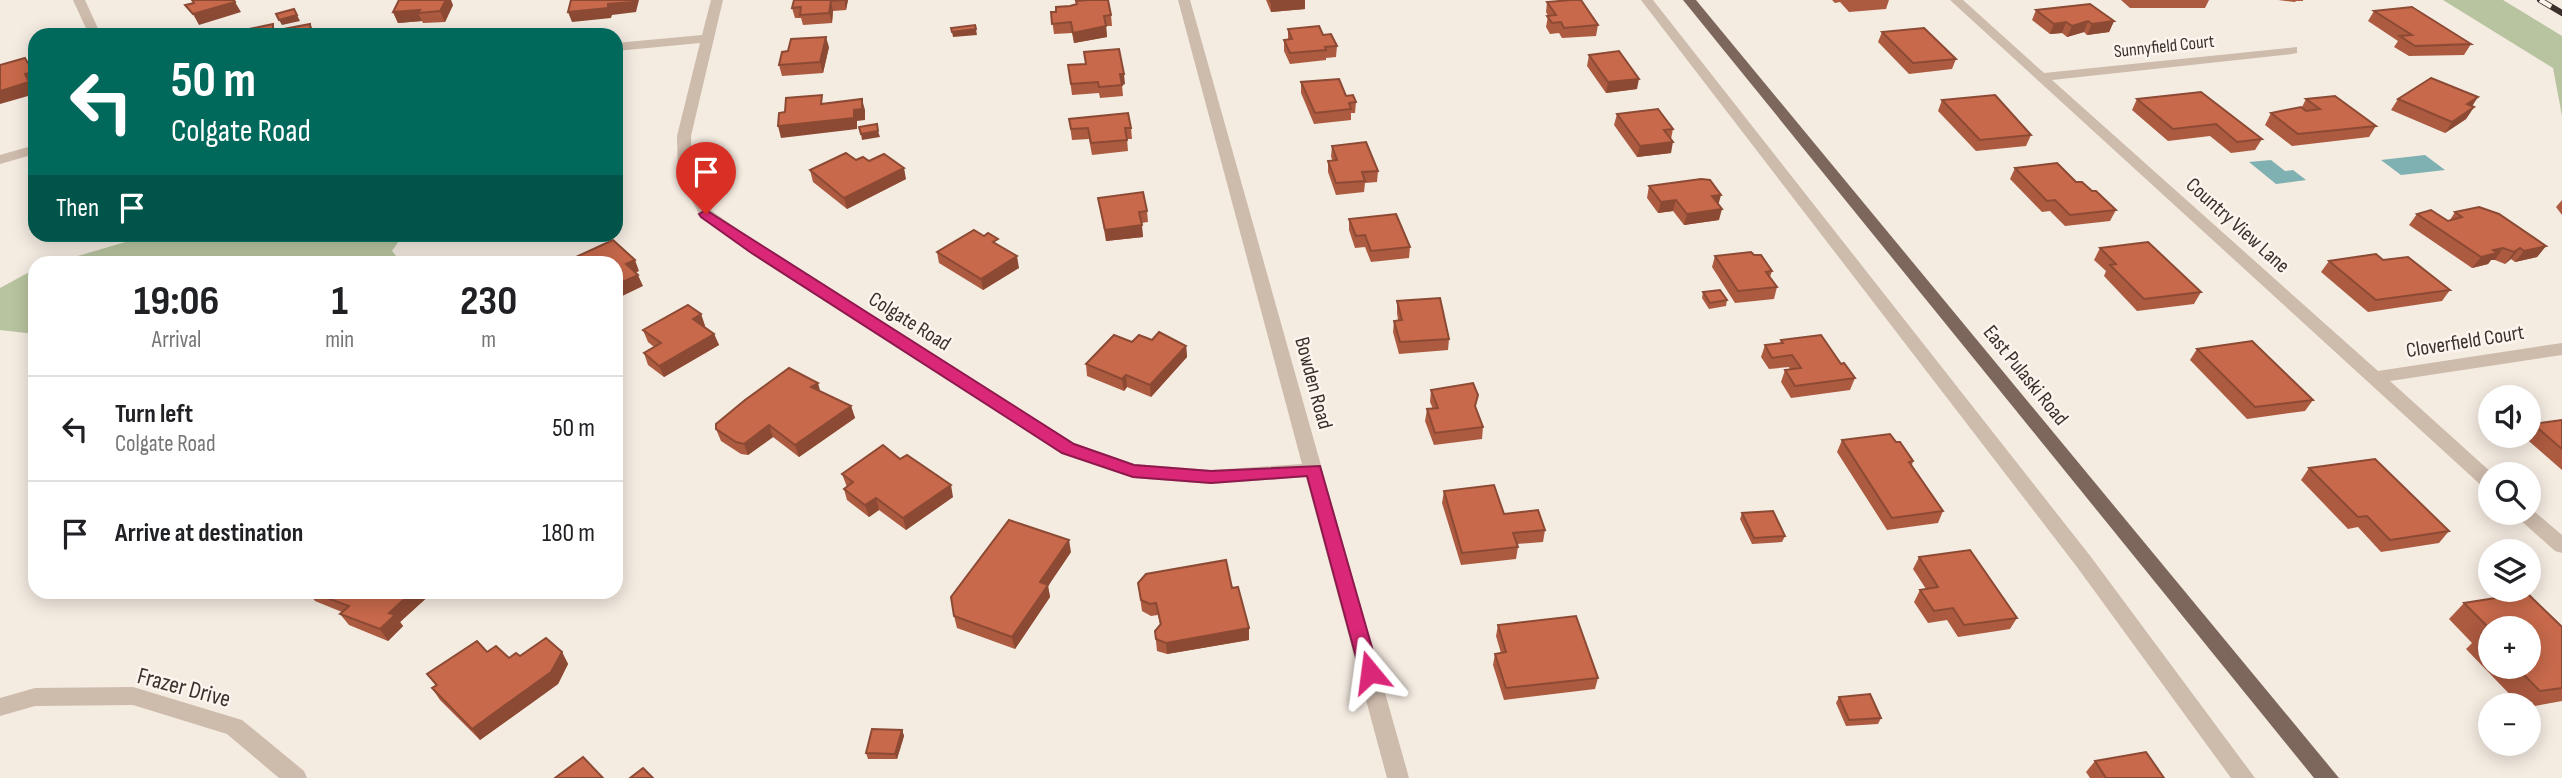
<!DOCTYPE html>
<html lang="en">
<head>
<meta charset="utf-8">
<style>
  :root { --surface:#fff; --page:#f2f2f2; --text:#202124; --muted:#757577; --line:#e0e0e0 }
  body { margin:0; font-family:"Sofia Sans Condensed",sans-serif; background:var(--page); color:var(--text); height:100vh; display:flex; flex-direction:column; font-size:26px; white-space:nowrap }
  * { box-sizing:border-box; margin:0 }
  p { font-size:23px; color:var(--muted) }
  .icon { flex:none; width:38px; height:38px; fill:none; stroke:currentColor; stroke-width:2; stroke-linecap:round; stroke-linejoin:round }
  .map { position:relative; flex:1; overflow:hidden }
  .panel { position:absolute; left:28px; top:256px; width:595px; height:343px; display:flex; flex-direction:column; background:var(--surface); border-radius:21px; box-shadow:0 4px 18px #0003 }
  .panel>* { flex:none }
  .top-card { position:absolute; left:28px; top:28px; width:595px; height:214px; border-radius:21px; box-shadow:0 4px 18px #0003; background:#00695c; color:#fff; overflow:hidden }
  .tools { position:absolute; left:2478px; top:385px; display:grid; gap:14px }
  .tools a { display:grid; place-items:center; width:63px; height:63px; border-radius:50%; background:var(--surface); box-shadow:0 4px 18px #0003; font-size:35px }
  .pin { position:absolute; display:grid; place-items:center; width:60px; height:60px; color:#fff; margin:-72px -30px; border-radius:50% 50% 50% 0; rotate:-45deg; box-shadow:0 0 7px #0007 }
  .pin .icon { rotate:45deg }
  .me { position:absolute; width:77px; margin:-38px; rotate:344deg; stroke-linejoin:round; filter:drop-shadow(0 0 5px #0008) }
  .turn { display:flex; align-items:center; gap:24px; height:147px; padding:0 28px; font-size:32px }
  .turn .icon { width:91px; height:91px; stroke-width:2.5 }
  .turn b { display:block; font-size:49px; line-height:60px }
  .then { display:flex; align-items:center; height:66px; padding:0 28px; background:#0003; gap:14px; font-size:26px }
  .eta { display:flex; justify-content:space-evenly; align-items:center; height:119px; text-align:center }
  .eta b { font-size:42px; font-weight:700; line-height:49px }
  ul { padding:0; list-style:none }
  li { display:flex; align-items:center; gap:21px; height:105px; padding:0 28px; border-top:2px solid var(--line) }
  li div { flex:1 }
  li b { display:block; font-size:26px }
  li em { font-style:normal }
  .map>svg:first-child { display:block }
</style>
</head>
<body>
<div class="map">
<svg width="2562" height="778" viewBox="0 0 2562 778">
  <rect width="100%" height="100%" fill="#f4ebe1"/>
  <!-- green -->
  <g fill="#b8c4a0">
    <path d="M2443 0H2503L2562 36V116L2553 68Z"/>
    <path d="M153 234H403V235L392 251 401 262H57Z"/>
    <path d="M35 269V334L0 330V288Z"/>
  </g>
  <!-- water -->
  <g fill="#7fb0b2">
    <path d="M2425 155 2445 170 2401 175 2381 160Z"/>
    <path d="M2271 160 2285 171 2293 170 2306 180 2276 184 2249 162Z"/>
  </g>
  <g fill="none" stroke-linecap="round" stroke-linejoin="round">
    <!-- minor -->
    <g fill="#cdbbac" fill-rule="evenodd">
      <path d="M73 0H85L101 35H89Z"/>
      <path d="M711 0H723L691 136 692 176 712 211 761 246 1074 443 1134 464 1211 470 1302 464 1178 0H1190L1409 778H1387L1306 477 1211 484 1133 478 1062 453 749 252 701 217 678 176 677 136 700 43 616 51V43L702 35Z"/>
      <path d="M1641 0H1653L2091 557 2255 778H2231L2077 567Z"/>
      <path d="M1950 0H1963L2044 73 2297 47V53L2292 54 2052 80 2378 371 2562 343V355L2390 381 2493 474H2490V489L2483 487Z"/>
      <path d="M35 145V154L0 164V155Z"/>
      <path d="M2529 507 2562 535V553L2555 551 2518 518 2516 513H2529Z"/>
      <path d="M133 687 242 720 304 771 307 778H279L227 734 133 705 35 706 0 716V698L35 688Z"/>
    </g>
    <!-- major -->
    <path fill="#7d675c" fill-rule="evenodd" d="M1683 0H1696L2339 778H2314Z"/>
    <defs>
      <path id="rail" d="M2540 0 2562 13"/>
    </defs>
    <!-- rail casing -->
    <use href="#rail" stroke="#3b302b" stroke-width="6"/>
    <!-- rail -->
    <use href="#rail" stroke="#fbf5ee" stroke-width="4.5" stroke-dasharray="13" stroke-linecap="butt"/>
  </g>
  <!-- wall -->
  <g fill="#ac5a40" fill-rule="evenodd">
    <path d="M794 0H848L846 10 833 11 832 23 803 25 801 18H795L792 8Z"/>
    <path d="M1266 0H1305V9L1271 12Z"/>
    <path d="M1832 0H1889L1886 9 1849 12 1840 2 1835 3Z"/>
    <path d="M2121 0H2209L2205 8H2130Z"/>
    <path d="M2278 0H2303V1H2296L2295 2Z"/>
    <path d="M1547 2 1598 25 1596 36 1562 38 1559 33 1550 34 1546 27 1548 16 1546 12Z"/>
    <path d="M453 5 445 22 423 23 422 21 398 23 393 12Z"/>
    <path d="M2036 10 2114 21 2109 32 2087 35 2084 32 2067 37 2062 33 2050 34 2032 20Z"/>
    <path d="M2374 11 2471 44 2464 55 2409 56 2394 47 2398 41 2368 21Z"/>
    <path d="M1051 12 1111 15 1112 26H1106L1107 37 1074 43 1072 33 1054 34Z"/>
    <path d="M1288 29 1323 35 1337 46 1336 57 1326 58V60L1290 64 1284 51V40H1288Z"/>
    <path d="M1882 32 1956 59 1952 69 1909 74 1878 42Z"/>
    <path d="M829 47 823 73 782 76 779 65Z"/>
    <path d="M1589 55 1637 89 1606 93 1587 66Z"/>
    <path d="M1068 65 1125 84 1122 85 1123 96 1100 98 1099 93 1072 95Z"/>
    <path d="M1301 82 1346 96 1356 102 1355 113H1351V120L1314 124 1301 93Z"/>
    <path d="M2137 99 2262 139 2255 150 2231 153 2210 136 2168 141 2132 110Z"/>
    <path d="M2306 99 2376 126 2369 137 2292 146 2265 125 2271 113 2302 107Z"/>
    <path d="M2398 99 2472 107H2474L2466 119 2445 133 2391 110Z"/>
    <path d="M1942 100 2031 135 2026 146 1976 151 1938 111Z"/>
    <path d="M1617 114 1673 129 1671 139V153L1637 157 1614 125Z"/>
    <path d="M1069 119 1131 128 1132 139H1127L1128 151 1092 155 1089 139 1072 140Z"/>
    <path d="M1332 146 1378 171 1377 182 1365 183 1364 192 1336 195 1328 172V161H1333L1331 157Z"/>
    <path d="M856 160 869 161 906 179 847 209 813 182 810 170Z"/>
    <path d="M2015 168 2076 182 2092 191 2116 210 2110 221 2065 226 2050 211 2042 212 2010 179Z"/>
    <path d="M1649 186 1719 205V220L1684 225 1673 211 1658 213 1647 198Z"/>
    <path d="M1098 198 1147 211 1148 222 1141 223 1143 237 1106 241Z"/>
    <path d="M2562 200V215L2556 207Z"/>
    <path d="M2455 212 2546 246 2537 257 2515 262 2511 259 2505 264 2495 260H2491L2488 264 2472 268 2409 225 2417 214 2448 221 2450 220Z"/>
    <path d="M1349 219 1410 247 1409 258 1371 262 1365 247 1355 248 1349 230Z"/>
    <path d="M999 246 1019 268 983 290 939 263 937 252Z"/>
    <path d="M2100 248 2201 292 2194 304 2137 311 2104 276 2106 271 2094 260Z"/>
    <path d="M1754 255 1772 271 1770 277 1777 287 1774 299 1735 303 1712 267 1715 256Z"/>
    <path d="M2329 261 2450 290 2442 301 2368 312 2321 272Z"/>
    <path d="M1703 292 1727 300 1726 306 1709 309 1702 298Z"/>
    <path d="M1397 301 1449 339 1448 350 1399 354 1393 332 1394 321 1398 320 1397 313Z"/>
    <path d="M701 314 705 326H704L714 334 719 345 664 377 648 365 644 353 654 347 648 342 643 330Z"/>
    <path d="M1152 340 1186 346 1187 357 1151 397 1127 387 1124 391 1087 376 1086 364 1132 342Z"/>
    <path d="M1781 340 1841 364 1855 378 1850 390 1791 398 1781 382 1785 370H1790L1789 367 1769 369 1761 357 1765 345 1780 344Z"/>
    <path d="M2197 349 2313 400 2305 411 2247 419 2190 360Z"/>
    <path d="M1431 390 1476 408 1483 427 1482 439 1434 445 1425 421 1427 409H1433L1430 402Z"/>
    <path d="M821 392 851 406 855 418 799 457 773 437 748 455 741 454 721 441 716 429Z"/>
    <path d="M2562 420V470L2523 436H2529V429L2533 424Z"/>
    <path d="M1842 440 1896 442 1913 461 1912 465 1943 511 1938 523 1887 530 1837 452Z"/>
    <path d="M900 459 953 497 906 530 879 510 869 517 847 500 844 489 847 487 842 474Z"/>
    <path d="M2309 468 2449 531 2439 543 2381 552 2358 527 2348 529 2301 480Z"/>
    <path d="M1444 491 1545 530 1543 542 1517 544 1518 547 1516 559 1461 565 1442 503Z"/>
    <path d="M1742 513 1785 536 1782 542 1752 544 1740 519Z"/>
    <path d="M1071 552 1048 586 1050 597 1015 649 957 628 954 616Z"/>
    <path d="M1919 557 2017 618 2010 629 1958 637 1947 620 1928 623 1914 602 1920 590 1926 589 1913 569Z"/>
    <path d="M1138 583 1232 588 1249 640 1167 654 1157 651 1155 631 1160 625 1158 615 1151 616 1142 611Z"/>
    <path d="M308 592H433L400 622 403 626 388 641 349 625 340 614 342 612 315 601Z"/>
    <path d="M2464 603 2562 627V701L2529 707V705H2520L2466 649 2472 643 2449 619ZM2490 628 2529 667H2490Z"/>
    <path d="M1498 625 1598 678 1595 689 1504 700 1493 665 1495 654 1501 653 1496 636Z"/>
    <path d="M487 652 509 658 562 652 568 664 558 684 480 740 440 700 432 688 436 686 427 674Z"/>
    <path d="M1839 697 1881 718 1878 724 1846 726 1836 703Z"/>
    <path d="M902 730 904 736 897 759H868L866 753Z"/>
    <path d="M2095 761 2164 778H2090L2086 772Z"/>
  </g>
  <!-- shaded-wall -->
  <g fill="#8c4a34">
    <path d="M446 0H451L453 5 445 22 440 11Z"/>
    <path d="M633 0H639L636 12 612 15 611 18 572 22 568 12Z"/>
    <path d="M844 0H848L846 10Z"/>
    <path d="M1289 0H1305V9L1271 12V2Z"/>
    <path d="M831 1 833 11 832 23 829 13Z"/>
    <path d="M235 2 241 12 199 25 193 14Z"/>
    <path d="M420 10 418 13 422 21 398 23 393 12Z"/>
    <path d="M297 15 300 21 282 25 279 20Z"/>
    <path d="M2088 21 2084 32 2067 37 2072 26Z"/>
    <path d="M2114 21 2109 32 2087 35 2092 24Z"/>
    <path d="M2066 22 2062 33 2050 34 2054 24Z"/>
    <path d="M310 24 316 35H311Z"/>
    <path d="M1106 26 1107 37 1074 43 1073 33Z"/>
    <path d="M976 29 977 35 953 37 952 32Z"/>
    <path d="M826 37 829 47 823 73 820 62Z"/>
    <path d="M25 58 35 73V85H33L35 90V94L0 104V91L25 74Z"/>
    <path d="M1120 74H1124L1125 84 1121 85Z"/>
    <path d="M1639 79 1637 89 1606 93 1608 82Z"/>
    <path d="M2478 97 2471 108 2467 104Z"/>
    <path d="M862 99 865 110V120L857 121V129L781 138 778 126 854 110Z"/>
    <path d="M2474 107 2466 119 2445 133 2452 122Z"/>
    <path d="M878 131 880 137 862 140 861 134Z"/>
    <path d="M1673 142 1671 153 1637 157 1640 146Z"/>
    <path d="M904 168 906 179 847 209 844 198Z"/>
    <path d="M1721 195 1718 206 1712 196Z"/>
    <path d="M1676 200 1673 211 1658 213 1661 202Z"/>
    <path d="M1722 209 1719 220 1684 225 1687 214Z"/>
    <path d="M1142 225 1143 237 1106 241 1105 230Z"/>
    <path d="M554 234H574L556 239Z"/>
    <path d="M2546 246 2537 257 2515 262 2524 251Z"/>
    <path d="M2503 248 2495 260H2491L2488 264 2472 268 2481 257 2493 250Z"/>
    <path d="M2520 248 2511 259 2505 264 2514 252Z"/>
    <path d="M1017 256 1019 268 983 290 981 279Z"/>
    <path d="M635 260 639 271 631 275 626 264Z"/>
    <path d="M638 275 643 286 616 299V285Z"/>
    <path d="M701 314 705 326 698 330 693 319Z"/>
    <path d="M714 334 719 345 664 377 659 366Z"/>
    <path d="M1186 346 1187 357 1151 397 1150 385Z"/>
    <path d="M1126 375 1127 387 1124 391 1122 379Z"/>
    <path d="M818 383 821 394 811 387Z"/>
    <path d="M851 406 855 418 799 457 795 445Z"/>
    <path d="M769 425 773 437 748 455 744 444Z"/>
    <path d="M616 440H617L620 446 616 447Z"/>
    <path d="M951 485 953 497 906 530 903 518Z"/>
    <path d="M876 498 879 510 869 517 865 505Z"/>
    <path d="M1069 540 1071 552 1048 586 1050 597 1015 649 1012 637 1040 582Z"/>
    <path d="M81 592H109L85 595Z"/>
    <path d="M139 592H158L141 594Z"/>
    <path d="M412 592H433L400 622 403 626 388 641 380 629 389 613Z"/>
    <path d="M1249 628V640L1167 654 1166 643Z"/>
    <path d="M562 652 568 664 558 684 480 740 472 729Z"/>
    <path d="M902 730 904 736 897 759 895 754Z"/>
  </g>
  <!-- building -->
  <g fill="#c8694b" stroke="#8c4a34" stroke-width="2">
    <path d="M192 0H234L235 2 193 14 185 5 194 3Z"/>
    <path d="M399 0H446L440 11 418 13 420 10 393 12Z"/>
    <path d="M571 0H633V2L608 4V8L568 12Z"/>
    <path d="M794 0H844L831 1 829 13 800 15 801 7 792 8Z"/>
    <path d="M1088 0H1108L1111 15 1104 16 1106 26 1073 33 1071 22 1052 24 1051 12H1056V7L1070 6 1077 4 1076 1Z"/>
    <path d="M1270 0H1289L1271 2Z"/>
    <path d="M1571 0H1581L1598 25 1564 28 1561 22 1552 23 1547 16 1556 15 1547 2Z"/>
    <path d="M2090 4 2114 21 2092 24 2088 21 2072 26 2066 22 2054 24 2036 10Z"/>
    <path d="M2412 7 2471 44 2415 46 2400 36 2412 35 2374 11Z"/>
    <path d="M294 9 297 15 279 20 276 14Z"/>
    <path d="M273 24V31L310 24 311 35H230V33Z"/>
    <path d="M975 25 976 29 952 32 951 28Z"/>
    <path d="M1319 26 1323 35 1331 34 1337 46 1325 47 1326 50 1290 53 1284 40 1292 39 1288 29Z"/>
    <path d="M1924 28 1956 59 1913 63 1882 32Z"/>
    <path d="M826 37 820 62 779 65 782 52 788 51 791 39Z"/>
    <path d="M1119 49 1124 74H1120L1122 85 1099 87 1098 82 1071 84 1068 65 1086 64 1084 52Z"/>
    <path d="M1619 51 1639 79 1608 82 1589 55Z"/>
    <path d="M25 58 33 72 25 74 29 82 0 91V65Z"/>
    <path d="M2431 78 2478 97 2467 104 2474 107 2452 122 2398 99Z"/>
    <path d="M1339 79 1346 96 1353 95 1356 102 1349 103 1351 109 1315 113 1301 82Z"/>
    <path d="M2201 92 2262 139 2237 142 2216 124 2173 129 2137 99Z"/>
    <path d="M822 95 821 104 862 99V109L854 110V118L778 126 779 113 785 112 786 98Z"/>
    <path d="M1995 95 2031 135 1980 140 1942 100Z"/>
    <path d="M2335 96 2376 126 2298 134 2271 113 2301 107 2306 111 2320 109 2306 99Z"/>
    <path d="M1658 109 1673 129 1664 130 1673 142 1640 146 1617 114Z"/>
    <path d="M1128 113 1131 128H1125L1127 140 1091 143 1088 128 1071 129 1069 119Z"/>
    <path d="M877 124 878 131 861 134 859 127Z"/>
    <path d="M1366 142 1378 171 1362 172 1365 181 1336 183 1328 161 1337 160 1332 146Z"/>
    <path d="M846 153 856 160 863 157 869 161 884 154 904 168 844 198 810 170Z"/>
    <path d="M2057 163 2076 182H2082L2092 191H2096L2116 210 2070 215 2055 200 2047 201 2015 168Z"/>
    <path d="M1701 179 1710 180 1721 195 1712 196 1722 209 1687 214 1676 200 1661 202 1649 186Z"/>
    <path d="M1143 192 1147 211 1139 212 1142 225 1105 230 1098 198Z"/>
    <path d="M2479 207 2499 214 2546 246 2524 251 2520 248 2514 252 2503 248 2493 250 2497 253 2481 257 2417 214 2431 210 2448 221 2462 217 2455 212Z"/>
    <path d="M1396 214 1410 247 1371 251 1365 235 1356 236 1349 219Z"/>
    <path d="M974 230 984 236 988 233 998 239 993 242 1017 256 981 279 937 252Z"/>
    <path d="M613 240 635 260 626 264 638 275 616 285V262H565Z"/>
    <path d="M2148 242 2201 292 2144 299 2110 265 2116 264 2100 248Z"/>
    <path d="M1751 252 1754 255H1761L1772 271 1766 272 1777 287 1738 291 1715 256Z"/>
    <path d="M2376 254 2383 260 2408 257 2450 290 2376 300 2329 261Z"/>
    <path d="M1720 290 1727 300 1710 303 1703 292Z"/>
    <path d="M1440 298 1449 339 1400 342 1394 321 1402 320 1397 301Z"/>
    <path d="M688 305 701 314 693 319 714 334 659 366 644 353 661 343 643 330Z"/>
    <path d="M1159 332 1186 346 1150 385 1126 375 1122 379 1086 364 1114 335 1132 342 1139 335 1152 340Z"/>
    <path d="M1821 335 1841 364 1844 363 1855 378 1795 386 1785 370 1801 368 1792 355 1772 358 1765 345 1783 343 1781 340Z"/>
    <path d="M2252 341 2313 400 2255 407 2197 349Z"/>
    <path d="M789 368 818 383 811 387 851 406 795 445 769 425 744 444 736 442 716 429V424L745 400Z"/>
    <path d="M1473 383 1478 395 1475 406 1483 427 1435 433 1427 409 1438 408 1431 390Z"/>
    <path d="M2562 420V449L2533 424Z"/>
    <path d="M1890 434 1896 442H1900L1913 461 1909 462 1943 511 1892 518 1842 440Z"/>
    <path d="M883 445 900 459 907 455 951 485 903 518 876 498 865 505 844 489 853 482 842 474Z"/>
    <path d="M2375 459 2449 531 2390 540 2367 516 2358 517 2309 468Z"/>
    <path d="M1494 485 1504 514 1538 510 1545 530 1513 533 1518 547 1462 553 1444 491Z"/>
    <path d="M1773 511 1785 536 1754 538 1742 513Z"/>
    <path d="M1009 520 1069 540 1040 582 1048 585 1012 637 954 616 951 597Z"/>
    <path d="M1970 550 2017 618 1964 625 1953 608 1934 611 1920 590 1938 587 1919 557Z"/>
    <path d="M1226 560 1232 588 1238 587 1249 628 1166 643 1156 639 1155 631 1161 624 1156 603 1150 604 1141 600 1138 583 1146 574Z"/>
    <path d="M311 592H412L389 613 395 615 380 629 340 614 349 606Z"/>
    <path d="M2527 593 2562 627V688L2540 691 2516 667H2529V628H2490V629L2464 603Z"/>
    <path d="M1576 616 1598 678 1506 688 1495 654 1506 652 1498 625Z"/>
    <path d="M2490 631V641L2482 633Z"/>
    <path d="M546 638 562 652 551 672 472 729 432 688 437 685 427 674 477 641 487 652 496 646 509 658 516 653 520 656Z"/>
    <path d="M1870 694 1881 718 1849 720 1839 697Z"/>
    <path d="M872 729 902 730 895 754 866 753Z"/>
    <path d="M2146 752 2164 778H2106L2095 761Z"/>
    <path d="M583 757 603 778H555Z"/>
    <path d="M643 768 653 778H630Z"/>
  </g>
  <!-- route -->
  <path fill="#db2777" stroke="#8e194d" stroke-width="2" d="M706 210 1074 444 1134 465 1211 471 1320 466 1379 672 1377 678 1370 680 1363 678 1360 672 1307 476 1211 483 1133 477 1062 453 750 252 701 217 699 214Z"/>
  <g text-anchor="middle" stroke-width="5" stroke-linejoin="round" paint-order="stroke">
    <!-- far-street labels -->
    <g font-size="18" fill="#3b302b" stroke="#fbf5ee">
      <text transform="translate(2164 46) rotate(-6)" y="6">Sunnyfield Court</text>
    </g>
    <!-- street labels -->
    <g font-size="21" fill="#3b302b" stroke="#fbf5ee">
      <text transform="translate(2238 225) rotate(42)" y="7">Country View Lane</text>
      <text transform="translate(910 321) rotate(32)" y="7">Colgate Road</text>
      <text transform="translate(2465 341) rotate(-9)" y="7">Cloverfield Court</text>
      <text transform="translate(2026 375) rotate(51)" y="7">East Pulaski Road</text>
      <text transform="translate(1314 383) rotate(75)" y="7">Bowden Road</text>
    </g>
    <!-- near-street labels -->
    <g font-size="24" fill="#3b302b" stroke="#fbf5ee">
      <text transform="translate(184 687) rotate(15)" y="8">Frazer Drive</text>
    </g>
  </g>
</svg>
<div class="tools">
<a><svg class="icon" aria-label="sound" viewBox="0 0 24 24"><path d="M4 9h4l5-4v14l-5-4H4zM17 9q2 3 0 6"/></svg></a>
<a><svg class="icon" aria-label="search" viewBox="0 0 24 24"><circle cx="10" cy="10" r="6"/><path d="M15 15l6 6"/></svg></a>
<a><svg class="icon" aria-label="layers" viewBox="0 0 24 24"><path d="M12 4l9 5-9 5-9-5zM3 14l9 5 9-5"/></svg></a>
<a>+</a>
<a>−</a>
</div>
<div class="pin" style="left:706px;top:214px;background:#d93025"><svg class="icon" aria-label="arrive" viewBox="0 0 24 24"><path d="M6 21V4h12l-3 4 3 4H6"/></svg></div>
<svg class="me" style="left:1370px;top:672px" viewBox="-20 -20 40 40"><path d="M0-17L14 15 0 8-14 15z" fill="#db2777" stroke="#fff" stroke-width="4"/></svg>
<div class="top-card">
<div class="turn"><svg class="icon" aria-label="left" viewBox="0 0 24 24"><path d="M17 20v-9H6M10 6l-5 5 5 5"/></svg><div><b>50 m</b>Colgate Road</div></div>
<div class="then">Then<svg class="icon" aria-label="arrive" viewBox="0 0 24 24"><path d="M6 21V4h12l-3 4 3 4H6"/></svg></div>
</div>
<section class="panel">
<div class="eta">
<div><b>19:06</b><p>Arrival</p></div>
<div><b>1</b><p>min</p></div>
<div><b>230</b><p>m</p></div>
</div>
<ul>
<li><svg class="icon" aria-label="left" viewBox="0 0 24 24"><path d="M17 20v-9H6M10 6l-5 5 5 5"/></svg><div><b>Turn left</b><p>Colgate Road</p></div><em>50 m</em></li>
<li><svg class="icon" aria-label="arrive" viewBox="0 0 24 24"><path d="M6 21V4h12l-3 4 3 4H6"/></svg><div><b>Arrive at destination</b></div><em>180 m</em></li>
</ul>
</section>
</div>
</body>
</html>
